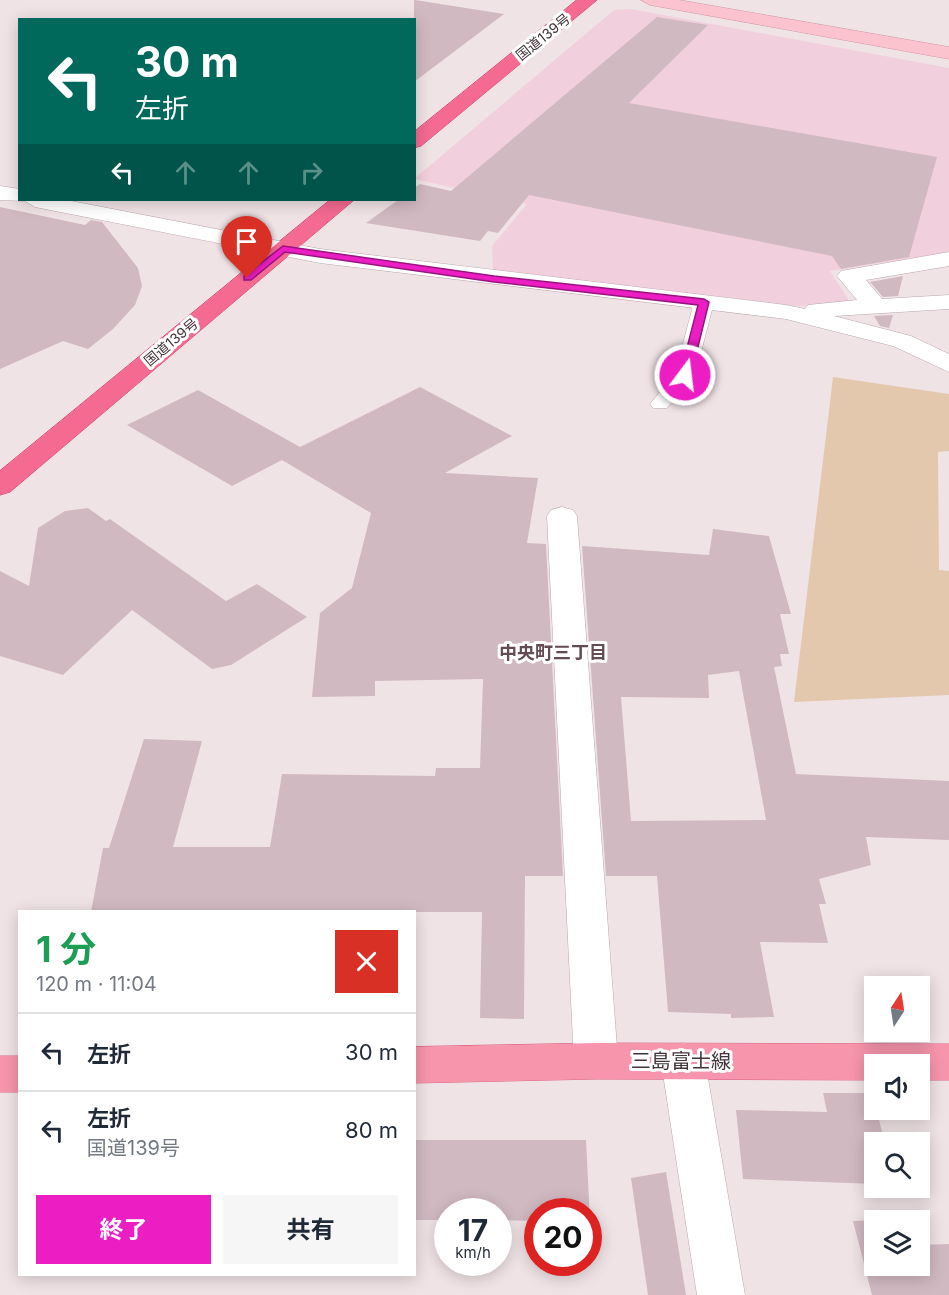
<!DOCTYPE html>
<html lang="ja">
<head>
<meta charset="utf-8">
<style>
  :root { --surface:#fff; --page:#f6f6f7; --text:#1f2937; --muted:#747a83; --line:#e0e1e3; --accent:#ec1ec3 }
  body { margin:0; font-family:Inter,"Noto Sans JP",sans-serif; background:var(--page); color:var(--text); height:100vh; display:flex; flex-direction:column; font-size:22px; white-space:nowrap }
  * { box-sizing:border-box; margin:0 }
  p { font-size:20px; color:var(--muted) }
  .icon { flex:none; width:33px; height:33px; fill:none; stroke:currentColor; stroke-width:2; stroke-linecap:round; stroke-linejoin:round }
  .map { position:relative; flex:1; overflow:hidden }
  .details { position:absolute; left:18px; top:910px; width:398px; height:366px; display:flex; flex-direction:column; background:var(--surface); border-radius:0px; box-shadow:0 3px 15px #0003 }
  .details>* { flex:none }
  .banner { position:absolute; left:18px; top:18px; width:398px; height:183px; border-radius:0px; box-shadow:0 3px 15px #0003; background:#00695c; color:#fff; overflow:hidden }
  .needle { width:39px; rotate:12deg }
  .buttons { position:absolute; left:864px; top:976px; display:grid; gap:12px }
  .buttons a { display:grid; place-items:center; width:66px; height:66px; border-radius:0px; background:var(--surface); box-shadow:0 3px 15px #0003; font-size:30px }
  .speed { position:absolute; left:434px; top:1198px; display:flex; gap:12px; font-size:30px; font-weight:700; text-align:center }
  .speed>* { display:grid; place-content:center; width:78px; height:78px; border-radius:50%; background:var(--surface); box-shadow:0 3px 15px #0003; line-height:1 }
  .speed small { font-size:15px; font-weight:400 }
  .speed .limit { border:9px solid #d22; background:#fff; color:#111 }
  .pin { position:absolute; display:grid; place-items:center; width:51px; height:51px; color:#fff; margin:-62px -26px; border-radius:50% 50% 50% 0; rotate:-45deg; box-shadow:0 0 6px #0007 }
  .pin .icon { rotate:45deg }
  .me { position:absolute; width:66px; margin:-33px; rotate:15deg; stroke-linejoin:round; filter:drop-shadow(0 0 4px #0008) }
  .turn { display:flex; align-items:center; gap:21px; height:126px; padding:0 18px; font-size:27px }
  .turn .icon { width:78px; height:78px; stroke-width:2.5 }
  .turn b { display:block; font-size:42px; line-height:51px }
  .lanes { display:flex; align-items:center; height:57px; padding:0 18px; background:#0003; justify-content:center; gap:30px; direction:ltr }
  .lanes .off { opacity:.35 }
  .round { display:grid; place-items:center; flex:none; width:63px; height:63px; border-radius:0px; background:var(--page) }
  .head { display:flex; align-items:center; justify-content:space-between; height:102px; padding:0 18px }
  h1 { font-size:36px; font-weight:700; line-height:45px; color:#1e9e55 }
  .cta { display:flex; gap:12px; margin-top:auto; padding:12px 18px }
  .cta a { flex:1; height:69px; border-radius:0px; background:var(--accent); color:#fff; font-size:24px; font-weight:700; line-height:69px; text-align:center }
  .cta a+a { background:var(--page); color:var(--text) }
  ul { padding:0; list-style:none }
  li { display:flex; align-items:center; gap:18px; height:78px; padding:0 18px; border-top:2px solid var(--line) }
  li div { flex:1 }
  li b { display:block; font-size:22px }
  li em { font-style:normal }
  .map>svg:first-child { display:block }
</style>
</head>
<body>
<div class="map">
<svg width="949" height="1295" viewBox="0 0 949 1295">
  <rect width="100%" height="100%" fill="#f0e3e6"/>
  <!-- commercial -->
  <path fill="#f2cfdc" d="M631 9 949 68V252L830 271 852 305 788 306 493 273 492 246 527 204 414 179 614 10Z"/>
  <!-- green -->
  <path fill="#e3c8ae" d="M833 377 949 394V451L938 452 939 570 949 571V695L794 702Z"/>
  <!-- building -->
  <g fill="#d1b9c2" fill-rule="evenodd">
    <path d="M414 0H415L504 14 414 82Z"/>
    <path d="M657 17 708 25 629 103 937 157 909 257 841 269 832 256 529 195 498 233 488 231 480 241 366 223 398 200H414V188L420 184 451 191Z"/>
    <path d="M0 207 85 225 91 220 102 222 138 268 142 286 135 305 113 329 88 349 63 341 0 369Z"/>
    <path d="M903 276 898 296 883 297 870 282Z"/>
    <path d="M893 315 889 328 880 326 874 316Z"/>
    <path d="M420 387 512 436 445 473 538 478 527 543 546 544 563 876H525L524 1019 480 1018 482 912H91L103 848H109L144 739 202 741 173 847H270L282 774 435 776 436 768H480L483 679 375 681V696L312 697 320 613 352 588 371 513 282 460 232 486 127 425 198 390 300 447Z"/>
    <path d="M88 508 106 521 110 519 226 601 257 584 307 617 231 665 212 669 132 610 63 675 0 656V571L29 586 38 528 65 511Z"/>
    <path d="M713 529 769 536 791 614H780L789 654H780L782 666 774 667 796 774 949 781V840L866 837 871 865 819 879 826 904H819L828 943 760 942 774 1017 731 1018V1014L668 1012 657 876H606L582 546 709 555ZM739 671 766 820 631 821 621 697 709 698 708 675Z"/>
    <path d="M823 1093H872L885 1143H874V1184L743 1179 736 1110 827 1112Z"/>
    <path d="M414 1140H586L590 1221 588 1212H537V1221L498 1220V1212H447V1220H414Z"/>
    <path d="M666 1172 686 1295H648L631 1178Z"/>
    <path d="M901 1219 902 1221H874V1266H920V1245L949 1244V1295H872L853 1221Z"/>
  </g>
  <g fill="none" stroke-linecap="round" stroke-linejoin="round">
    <defs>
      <path id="lane" d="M704 296 714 302 695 375 667 408H653L650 404 675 374 694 302Z"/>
      <g id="street">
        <path d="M0 186 20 189V200H66L320 249 786 305 805 309 808 305 857 300 837 276 841 271 949 252V266L866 280 882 299 949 295V309L834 316 911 336 949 354V372L893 346 786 319 320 263 35 207 25 201 0 200Z"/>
        <path d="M562 507 573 510 577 516 618 1061 611 1074 596 1079 581 1074 574 1061 547 516 551 510Z"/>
        <path d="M683 1043 698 1048 705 1061 745 1295H697L661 1061 668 1048Z"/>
      </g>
      <path id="secondary" d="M641 0H679L949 47V59L650 5Z"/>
      <g id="primary">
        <path d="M596 1043 949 1044V1080H920V1065H874V1080L596 1079 414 1083V1047Z"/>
        <rect x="0" y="1056" width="20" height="36"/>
      </g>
      <g id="highway">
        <path d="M577 0H597L421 146 414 148V132Z"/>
        <path d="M330 200H354L10 492 0 495V471Z"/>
      </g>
    </defs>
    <!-- lane casing -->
    <use href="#lane" stroke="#bba7ad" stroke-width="1"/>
    <!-- street casing -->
    <use href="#street" stroke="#bba7ad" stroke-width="1"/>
    <!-- secondary casing -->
    <use href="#secondary" stroke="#d198a3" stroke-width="1"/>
    <!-- primary casing -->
    <use href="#primary" stroke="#db6684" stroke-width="1"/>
    <!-- highway casing -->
    <use href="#highway" stroke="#d23b6b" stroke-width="1"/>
    <!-- lane -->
    <use href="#lane" fill="#fff" fill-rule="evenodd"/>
    <!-- street -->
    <use href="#street" fill="#fff" fill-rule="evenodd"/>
    <!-- secondary -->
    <use href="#secondary" fill="#fbc3cd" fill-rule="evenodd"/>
    <!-- primary -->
    <use href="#primary" fill="#f795ac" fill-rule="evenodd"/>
    <!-- highway -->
    <use href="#highway" fill="#f46a91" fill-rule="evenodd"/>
  </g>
  <!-- route -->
  <path fill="#ec1ec3" stroke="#99147f" stroke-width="1.5" d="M283 246 494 276 704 299 709 302 691 375 685 378 680 375 698 305 494 282 285 252 251 280H244V276Z"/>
  <g text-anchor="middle" stroke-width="6" stroke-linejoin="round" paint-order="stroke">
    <!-- far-street labels -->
    <g font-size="14" fill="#423439" stroke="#fff">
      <text transform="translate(543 37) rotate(-39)" y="5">国道139号</text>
      <text transform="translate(171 342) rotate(-40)" y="5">国道139号</text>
    </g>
    <!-- neighbourhood labels -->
    <g font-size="18" font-weight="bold" fill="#644c54" stroke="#fff">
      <text x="553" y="659">中央町三丁目</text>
    </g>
    <!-- near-street labels -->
    <g font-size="20" fill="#423439" stroke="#fff">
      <text x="681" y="1068">三島富士線</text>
    </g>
  </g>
</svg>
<div class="buttons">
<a><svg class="needle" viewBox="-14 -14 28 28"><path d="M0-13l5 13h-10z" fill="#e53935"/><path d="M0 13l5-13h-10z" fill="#747a83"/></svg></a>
<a><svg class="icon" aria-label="sound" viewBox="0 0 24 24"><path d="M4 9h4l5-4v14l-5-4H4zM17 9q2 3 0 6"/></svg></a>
<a><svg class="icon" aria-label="search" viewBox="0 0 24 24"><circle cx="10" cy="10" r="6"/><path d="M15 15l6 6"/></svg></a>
<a><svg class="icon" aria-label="layers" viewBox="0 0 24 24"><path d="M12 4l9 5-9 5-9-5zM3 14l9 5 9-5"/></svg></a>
</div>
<div class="speed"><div>17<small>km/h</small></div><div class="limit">20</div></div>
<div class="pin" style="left:247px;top:278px;background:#d93025"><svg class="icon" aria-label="arrive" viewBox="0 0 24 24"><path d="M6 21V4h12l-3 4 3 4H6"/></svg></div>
<svg class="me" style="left:685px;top:375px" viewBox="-20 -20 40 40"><circle r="17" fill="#ec1ec3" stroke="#fff" stroke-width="3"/><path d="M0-11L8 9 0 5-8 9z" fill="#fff"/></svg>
<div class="banner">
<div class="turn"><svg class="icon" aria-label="left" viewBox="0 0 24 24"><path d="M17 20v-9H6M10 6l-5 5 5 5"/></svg><div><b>30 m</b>左折</div></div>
<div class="lanes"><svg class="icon" aria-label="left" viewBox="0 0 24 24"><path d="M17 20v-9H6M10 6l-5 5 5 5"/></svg><svg class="icon off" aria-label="ahead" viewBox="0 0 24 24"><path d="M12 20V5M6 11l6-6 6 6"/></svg><svg class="icon off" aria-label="ahead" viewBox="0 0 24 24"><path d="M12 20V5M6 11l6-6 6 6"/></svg><svg class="icon off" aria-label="right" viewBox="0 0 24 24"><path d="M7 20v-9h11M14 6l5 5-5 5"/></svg></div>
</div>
<section class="details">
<div class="head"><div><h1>1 分</h1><p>120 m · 11:04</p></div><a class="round" style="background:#d93025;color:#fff"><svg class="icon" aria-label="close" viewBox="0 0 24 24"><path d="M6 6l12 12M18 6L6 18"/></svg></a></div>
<ul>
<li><svg class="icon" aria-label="left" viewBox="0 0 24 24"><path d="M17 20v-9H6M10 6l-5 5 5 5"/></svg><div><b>左折</b></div><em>30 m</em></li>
<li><svg class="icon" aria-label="left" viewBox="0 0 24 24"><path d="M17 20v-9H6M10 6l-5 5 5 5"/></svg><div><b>左折</b><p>国道139号</p></div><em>80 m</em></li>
</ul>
<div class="cta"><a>終了</a><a>共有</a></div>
</section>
</div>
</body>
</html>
